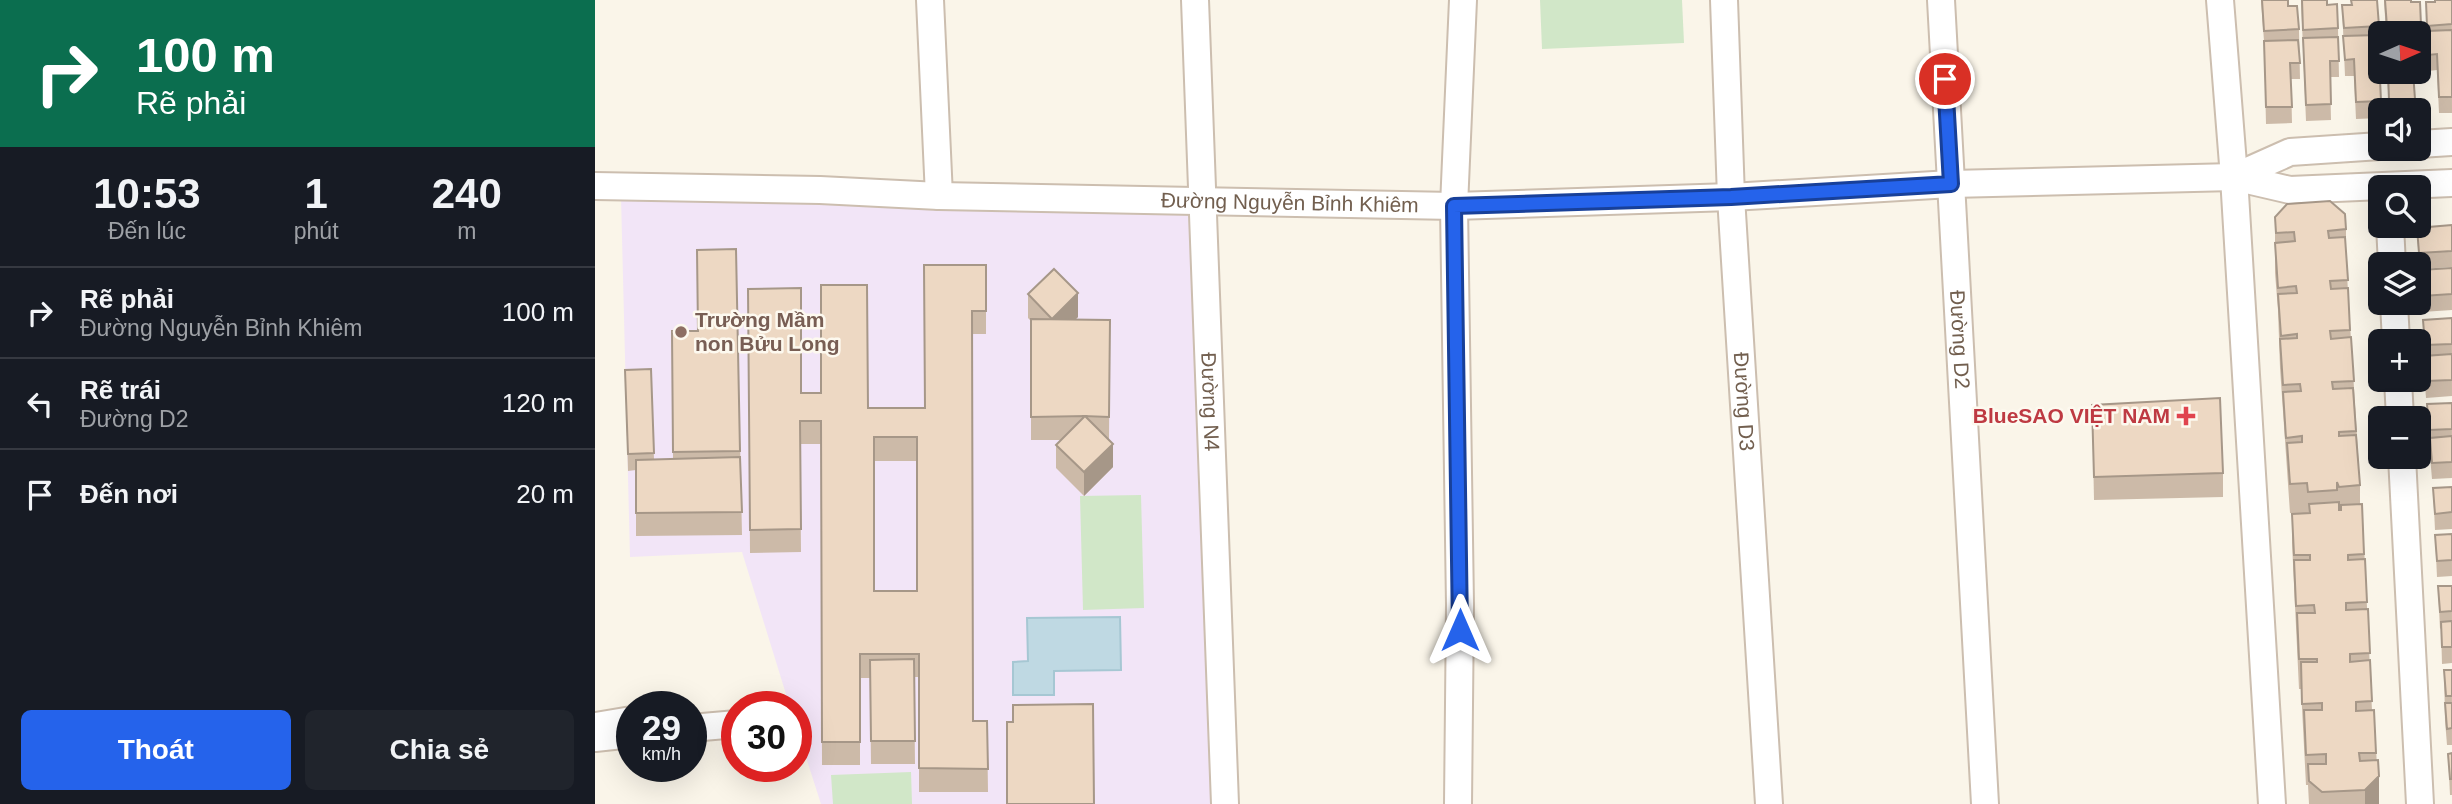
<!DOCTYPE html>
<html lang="vi">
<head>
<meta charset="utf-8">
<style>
  :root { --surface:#171b24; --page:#20242c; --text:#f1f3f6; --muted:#9ea1a6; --line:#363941; --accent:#2563eb }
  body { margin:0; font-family:Helvetica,sans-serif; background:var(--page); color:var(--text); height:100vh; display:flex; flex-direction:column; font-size:26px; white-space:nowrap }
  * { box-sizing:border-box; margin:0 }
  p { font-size:23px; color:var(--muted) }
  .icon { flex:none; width:38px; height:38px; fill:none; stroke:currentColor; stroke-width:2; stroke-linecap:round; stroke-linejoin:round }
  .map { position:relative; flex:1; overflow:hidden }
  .sheet { display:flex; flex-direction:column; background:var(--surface); width:595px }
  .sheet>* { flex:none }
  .top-card { background:#0b6e4f; color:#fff; overflow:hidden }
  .needle { width:46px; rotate:87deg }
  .fabs { position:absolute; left:1773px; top:21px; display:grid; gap:14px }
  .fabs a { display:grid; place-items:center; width:63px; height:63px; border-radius:10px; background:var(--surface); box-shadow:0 7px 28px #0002; font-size:35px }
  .speed { position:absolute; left:21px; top:691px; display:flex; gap:14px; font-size:35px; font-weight:700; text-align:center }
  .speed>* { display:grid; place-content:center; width:91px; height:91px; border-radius:50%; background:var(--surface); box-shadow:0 7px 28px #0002; line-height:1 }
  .speed small { font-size:18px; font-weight:400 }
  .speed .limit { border:10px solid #d22; background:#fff; color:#111 }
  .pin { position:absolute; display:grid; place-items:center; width:60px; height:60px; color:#fff; margin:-30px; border:4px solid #fff; border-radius:50%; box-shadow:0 2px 7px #0007 }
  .me { position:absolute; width:77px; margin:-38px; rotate:0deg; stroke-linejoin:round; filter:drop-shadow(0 0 5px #0008) }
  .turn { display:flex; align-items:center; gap:24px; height:147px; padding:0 21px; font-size:32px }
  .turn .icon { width:91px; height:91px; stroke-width:2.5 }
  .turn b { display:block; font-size:49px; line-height:60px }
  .eta { display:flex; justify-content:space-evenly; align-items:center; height:119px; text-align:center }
  .eta b { font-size:42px; font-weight:800; line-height:49px }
  .primary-button { display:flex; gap:14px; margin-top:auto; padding:14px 21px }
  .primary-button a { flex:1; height:80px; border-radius:10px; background:var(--accent); color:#fff; font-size:28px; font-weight:800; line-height:80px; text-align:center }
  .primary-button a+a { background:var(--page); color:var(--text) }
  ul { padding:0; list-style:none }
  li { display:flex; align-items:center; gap:21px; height:91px; padding:0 21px; border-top:2px solid var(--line) }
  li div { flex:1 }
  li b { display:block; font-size:26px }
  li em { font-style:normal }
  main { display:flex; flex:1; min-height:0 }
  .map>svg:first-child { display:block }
</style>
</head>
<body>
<main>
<section class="sheet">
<div class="top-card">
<div class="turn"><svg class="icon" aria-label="right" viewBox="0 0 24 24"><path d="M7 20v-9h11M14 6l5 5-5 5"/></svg><div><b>100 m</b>Rẽ phải</div></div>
</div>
<div class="eta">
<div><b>10:53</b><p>Đến lúc</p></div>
<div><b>1</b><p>phút</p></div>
<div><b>240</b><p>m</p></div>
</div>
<ul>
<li><svg class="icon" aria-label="right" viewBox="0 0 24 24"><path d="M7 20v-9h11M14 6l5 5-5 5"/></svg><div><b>Rẽ phải</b><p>Đường Nguyễn Bỉnh Khiêm</p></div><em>100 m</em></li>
<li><svg class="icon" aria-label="left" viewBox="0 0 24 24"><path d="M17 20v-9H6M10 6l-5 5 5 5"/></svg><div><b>Rẽ trái</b><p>Đường D2</p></div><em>120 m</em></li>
<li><svg class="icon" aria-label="arrive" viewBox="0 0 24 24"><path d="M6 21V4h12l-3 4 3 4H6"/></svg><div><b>Đến nơi</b></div><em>20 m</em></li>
</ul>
<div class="primary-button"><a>Thoát</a><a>Chia sẻ</a></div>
</section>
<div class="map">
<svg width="1857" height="804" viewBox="0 0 1857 804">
  <rect width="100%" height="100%" fill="#faf5e9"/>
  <!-- education -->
  <path fill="#f2e5f7" d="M26 197 597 210 616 804H226L201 726V707H195L147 552 35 557Z"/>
  <!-- green -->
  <g fill="#d1e7c8">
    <path d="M945 0H1087L1089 43 947 49Z"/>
    <path d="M546 495 549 608 488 610 485 496Z"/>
    <path d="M316 772 317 804H238L236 775Z"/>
  </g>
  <!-- water -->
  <path fill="#bfd9e3" stroke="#a6c7d3" stroke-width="2" d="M525 617 526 670 459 671V695H418V662L433 661 432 618Z"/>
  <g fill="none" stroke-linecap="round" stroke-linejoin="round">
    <defs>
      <path id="lane" d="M0 720 37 714"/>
      <g id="street">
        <path d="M335 0 344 196"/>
        <path id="s1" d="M600 0 630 804"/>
        <path id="s2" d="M1129 0 1136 197 1174 804"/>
        <path id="s3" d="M1346 0 1390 804"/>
        <path d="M1625 0 1639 177 1677 804"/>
        <path d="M1824 144 1857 142"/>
        <path d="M1639 177 1695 152 1785 146"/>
        <path id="s4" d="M0 186 225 190 344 196 859 206 1136 197 1356 184 1639 177 1695 190 1857 183"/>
        <path d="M1795 226 1797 264"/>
        <path d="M1799 303 1801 341"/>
        <path d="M1803 380 1805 418"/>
        <path d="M1807 457 1825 804"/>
        <path d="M96 728 142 724"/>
        <path d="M0 738 37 734"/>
        <path d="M863 804 865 605 859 206 868 0"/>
      </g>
    </defs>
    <!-- lane casing -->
    <use href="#lane" stroke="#ccbeaf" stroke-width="18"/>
    <!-- street casing -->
    <use href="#street" stroke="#ccbeaf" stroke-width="30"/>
    <!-- lane -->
    <use href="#lane" stroke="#fff" stroke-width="14"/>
    <!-- street -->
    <use href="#street" stroke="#fff" stroke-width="26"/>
  </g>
  <!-- wall -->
  <g fill="#ccbaa8" fill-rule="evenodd">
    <path d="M1666 0H1693V6L1704 29 1705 79H1696L1697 123 1671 124 1669 41Z"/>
    <path d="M1706 0H1732V5L1743 28 1744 77H1735L1736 120 1711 121Z"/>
    <path d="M1756 0H1782L1786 101 1785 118 1761 119 1759 76H1750L1747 5H1756Z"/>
    <path d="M1789 0H1816L1826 25 1827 72H1818L1820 110H1794L1792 72H1824V33H1791Z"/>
    <path d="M1839 0H1857V113H1844L1842 70 1833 71 1831 2H1839Z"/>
    <path d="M1680 217 1751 229V259L1765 485V504H1767L1777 710H1779L1784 804H1714L1713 785H1711L1706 689H1704L1697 543V514L1712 513H1695L1685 368 1683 310 1680 273Z"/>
    <path d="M1857 225V267L1824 269 1822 228Z"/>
    <path d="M141 249 147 535 41 536V470L33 471 30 370 56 369 59 460 78 459 77 331H103Z"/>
    <path d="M391 265V334H378V721H392L393 792H324V677H319L320 764H276L275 678H265V765H227L226 444H205L206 552 155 553 153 289 206 393 273 408H330ZM279 461H322V591H279Z"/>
    <path d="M1857 268V310L1827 312 1825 270Z"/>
    <path d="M433 294 483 317 480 320H515L514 440 518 467 489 496 461 468V445L466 440H436V321L433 318Z"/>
    <path d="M1857 318V396L1831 398 1829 372 1828 320Z"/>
    <path d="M1857 403V478L1837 479 1832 421V404Z"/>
    <path d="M1497 405 1628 473V497L1499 500Z"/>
    <path d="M1857 487V529L1840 530 1838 488Z"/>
    <path d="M1857 534V576L1842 577 1840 535Z"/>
    <path d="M1843 586H1857V663L1847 664 1846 628 1845 629Z"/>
    <path d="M1849 670H1857V745H1852L1850 720Z"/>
    <path d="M1857 753V795H1855L1853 754Z"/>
  </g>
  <!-- shaded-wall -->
  <g fill="#a69788">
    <path d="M483 293V317L457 342V319Z"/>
    <path d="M518 444V467L489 496V472Z"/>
    <path d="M1784 776V804H1770V790Z"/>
  </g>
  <!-- building -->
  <g fill="#edd8c3" stroke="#a69788" stroke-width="2" fill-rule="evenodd">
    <path d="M1667 0H1693V6H1702L1704 29 1669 31Z"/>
    <path d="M1707 0H1732V5L1742 4 1743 28 1708 30Z"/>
    <path d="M1756 0H1782L1784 26 1749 28 1747 5H1757Z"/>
    <path d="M1790 0H1816V2H1825L1826 25 1792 27Z"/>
    <path d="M1840 0H1857V24L1832 26 1831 2H1840Z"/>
    <path d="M1857 30V97H1844L1842 54 1833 55 1832 31Z"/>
    <path d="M1826 32 1827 55 1824 56V33H1791Z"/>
    <path d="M1783 35 1786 101 1761 102 1759 59 1750 60 1748 36Z"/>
    <path d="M1743 37 1744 61H1735L1736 104 1711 105 1708 38Z"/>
    <path d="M1703 40 1705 63H1695L1697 107H1671L1669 41Z"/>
    <path d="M1793 72H1818L1820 99 1794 100Z"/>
    <path d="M1735 201 1750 214 1751 229 1733 231 1734 238 1750 237 1753 280 1735 281 1736 289 1753 288 1755 330 1735 331 1736 339 1756 337 1759 381 1737 382 1738 389 1758 388 1761 431 1744 432V436L1761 435 1765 485 1744 487 1742 482V490L1713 492 1712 483 1695 484 1692 443 1707 442V436L1691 438 1688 392 1706 391 1705 384 1688 385 1685 339 1702 338V334L1686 336 1683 294 1702 293 1701 286 1683 288 1680 243 1700 241 1699 232 1681 233 1680 217 1692 204Z"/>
    <path d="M1857 225V251L1824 253 1822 228Z"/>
    <path d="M141 249 145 451 78 452 77 331H103L102 250Z"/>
    <path d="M329 265H391V311H377L378 721H392L393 769 324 768V654H265V742H227L226 421H205L206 529 155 530 153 289 206 288V393H226V285H272L273 408H330ZM279 437H322V591H279Z"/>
    <path d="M1857 268V294L1827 296 1825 270Z"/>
    <path d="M459 269 483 293 457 319 433 294Z"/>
    <path d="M1857 318V344L1830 345 1828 320Z"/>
    <path d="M436 319 515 320 514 417 490 416 518 444 489 472 461 445 490 416 436 417Z"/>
    <path d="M1857 354V380L1831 381 1829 356Z"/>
    <path d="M56 369 59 453 33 454 30 370Z"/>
    <path d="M1625 398 1628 473 1499 477 1497 405Z"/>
    <path d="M1857 403V429L1834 430 1832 404Z"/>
    <path d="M1857 436V462L1837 463 1835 438Z"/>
    <path d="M145 457 147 512 41 513V460Z"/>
    <path d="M1857 487V512L1840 514 1838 488Z"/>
    <path d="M1744 502V510H1746V505L1767 504 1769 554 1753 555V560L1770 559 1772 602 1751 603V610L1773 609 1775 653 1755 654V662L1775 660 1777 701 1761 702V711L1779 710 1781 753H1764L1765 761 1783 760 1784 776 1770 790 1727 792 1714 781 1713 764H1731V754L1711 755 1709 710H1727V703L1707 704 1706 662H1722V659H1704L1702 613H1720L1719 605 1701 606 1699 560H1715V555H1699L1697 514 1715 513 1714 504Z"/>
    <path d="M1857 534V560L1842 561 1840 535Z"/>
    <path d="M1843 586H1857V611L1845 612Z"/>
    <path d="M1857 621V647H1847L1846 622Z"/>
    <path d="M319 659 320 741H276L275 660Z"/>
    <path d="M1849 670H1857V696H1851Z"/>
    <path d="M1850 703H1857V728L1852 729Z"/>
    <path d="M498 704 499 804H412V722H418V705Z"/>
    <path d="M1857 753V779H1855L1853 754Z"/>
  </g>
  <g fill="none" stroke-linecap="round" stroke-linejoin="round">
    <defs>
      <path id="route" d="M865 630 859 206 1136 197 1356 184 1350 79"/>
    </defs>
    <!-- route casing -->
    <use href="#route" stroke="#184099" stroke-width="18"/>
    <!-- route -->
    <use href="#route" stroke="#2563eb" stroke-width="12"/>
  </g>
  <!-- markers -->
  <circle fill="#8d6e63" stroke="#fdf9ef" stroke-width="2.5" cx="86" cy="332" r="7"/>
  <path fill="#e0444e" stroke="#fdf9ef" stroke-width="2.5" d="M1587.5 405.5h7v7h7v7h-7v7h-7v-7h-7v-7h7z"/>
  <g text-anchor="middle" stroke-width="5" stroke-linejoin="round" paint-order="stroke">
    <!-- street labels -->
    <g font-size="21" fill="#725f4f" stroke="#fdf9ef">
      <text dy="7" stroke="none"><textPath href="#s4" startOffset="695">Đường Nguyễn Bỉnh Khiêm</textPath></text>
      <text dy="7" stroke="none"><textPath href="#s3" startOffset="340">Đường D2</textPath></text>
      <text dy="7" stroke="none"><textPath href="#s1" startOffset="402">Đường N4</textPath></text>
      <text dy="7" stroke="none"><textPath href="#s2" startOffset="402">Đường D3</textPath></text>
    </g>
    <!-- education labels -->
    <g font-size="21" font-weight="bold" fill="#785e54" stroke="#fdf9ef" text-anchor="start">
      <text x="100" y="327">Trường Mầm<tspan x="100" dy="24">non Bửu Long</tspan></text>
    </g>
    <!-- health labels -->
    <g font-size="21" font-weight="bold" fill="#be3a42" stroke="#fdf9ef" text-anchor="end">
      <text x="1575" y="423">BlueSAO VIỆT NAM</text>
    </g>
  </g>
</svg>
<div class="fabs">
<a><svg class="needle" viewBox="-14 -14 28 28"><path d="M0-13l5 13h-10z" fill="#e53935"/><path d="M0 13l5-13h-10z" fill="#9ea1a6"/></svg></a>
<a><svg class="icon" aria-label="sound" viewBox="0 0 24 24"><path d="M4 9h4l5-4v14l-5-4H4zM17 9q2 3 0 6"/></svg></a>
<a><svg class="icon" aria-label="search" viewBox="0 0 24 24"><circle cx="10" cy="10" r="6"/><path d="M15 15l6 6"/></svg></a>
<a><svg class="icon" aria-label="layers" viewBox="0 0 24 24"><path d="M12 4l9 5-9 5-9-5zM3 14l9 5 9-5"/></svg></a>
<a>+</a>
<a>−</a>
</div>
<div class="speed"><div>29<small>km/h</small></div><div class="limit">30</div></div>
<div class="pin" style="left:1350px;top:79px;background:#d93025"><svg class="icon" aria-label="arrive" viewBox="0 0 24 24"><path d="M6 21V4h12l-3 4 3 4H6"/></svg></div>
<svg class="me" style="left:865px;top:630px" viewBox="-20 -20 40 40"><path d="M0-17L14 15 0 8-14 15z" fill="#2563eb" stroke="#fff" stroke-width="4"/></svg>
</div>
</main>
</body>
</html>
